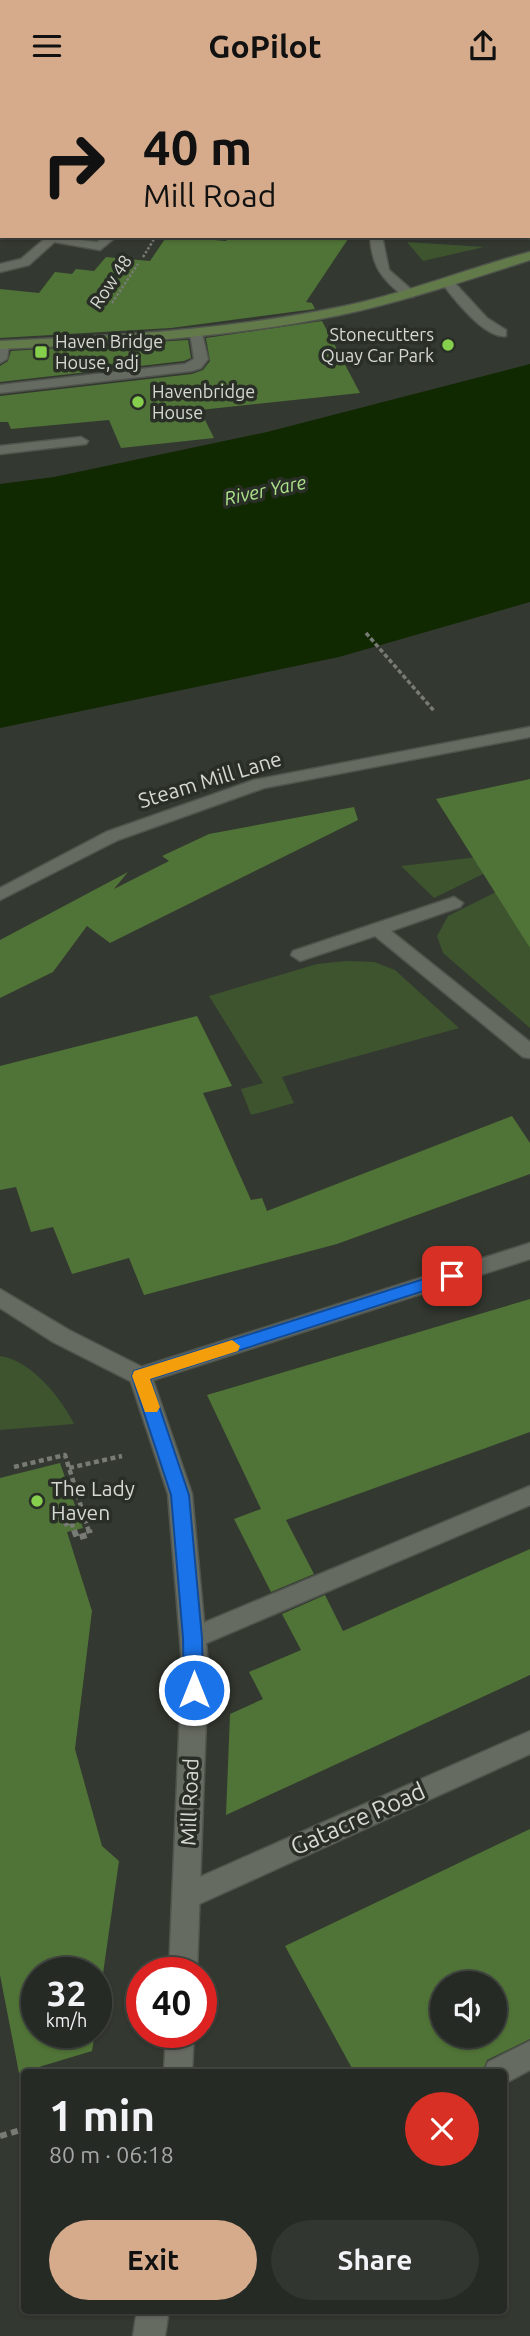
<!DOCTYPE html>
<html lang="en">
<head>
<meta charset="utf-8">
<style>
  :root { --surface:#262a24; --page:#323631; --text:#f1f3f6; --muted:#a4a7a6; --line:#424641; --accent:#d6ab8b }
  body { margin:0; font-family:Ubuntu,sans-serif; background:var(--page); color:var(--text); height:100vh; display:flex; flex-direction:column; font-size:26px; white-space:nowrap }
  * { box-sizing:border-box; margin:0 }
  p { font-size:23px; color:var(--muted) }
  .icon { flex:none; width:38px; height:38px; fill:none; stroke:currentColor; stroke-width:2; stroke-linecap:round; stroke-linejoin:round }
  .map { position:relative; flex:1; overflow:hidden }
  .sheet { position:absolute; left:21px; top:1978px; width:486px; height:245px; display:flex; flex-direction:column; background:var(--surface); border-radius:7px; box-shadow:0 2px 5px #0004,0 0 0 2px var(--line) }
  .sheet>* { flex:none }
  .hud { position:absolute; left:0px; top:0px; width:530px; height:147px; box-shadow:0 2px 5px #0004,0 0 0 2px var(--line); background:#d6ab8b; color:#111; overflow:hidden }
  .controls { position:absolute; left:430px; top:1880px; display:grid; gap:14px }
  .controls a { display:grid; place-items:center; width:77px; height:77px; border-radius:50%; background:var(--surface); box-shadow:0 2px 5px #0004,0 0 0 2px var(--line); font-size:35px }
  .speed { position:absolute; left:21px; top:1866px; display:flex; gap:14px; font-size:35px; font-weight:700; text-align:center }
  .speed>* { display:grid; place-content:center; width:91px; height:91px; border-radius:50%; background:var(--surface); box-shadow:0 2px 5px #0004,0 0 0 2px var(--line); line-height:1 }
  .speed small { font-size:18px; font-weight:400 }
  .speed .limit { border:10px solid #d22; background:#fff; color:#111 }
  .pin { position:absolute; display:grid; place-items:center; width:60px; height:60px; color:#fff; margin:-30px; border-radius:14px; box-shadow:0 4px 10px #0006 }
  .me { position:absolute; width:77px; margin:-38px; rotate:0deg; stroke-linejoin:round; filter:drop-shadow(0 0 5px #0008) }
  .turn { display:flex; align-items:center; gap:24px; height:147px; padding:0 28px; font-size:32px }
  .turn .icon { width:91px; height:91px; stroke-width:2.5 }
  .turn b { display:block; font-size:49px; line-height:60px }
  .round { display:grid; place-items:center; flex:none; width:74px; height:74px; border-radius:37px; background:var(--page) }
  .headline { display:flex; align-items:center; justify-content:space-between; height:119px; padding:0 28px }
  h1 { font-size:42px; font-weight:700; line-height:52px }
  .action { display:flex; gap:14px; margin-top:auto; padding:14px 28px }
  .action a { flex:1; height:80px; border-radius:42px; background:var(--accent); color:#111; font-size:28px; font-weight:700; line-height:80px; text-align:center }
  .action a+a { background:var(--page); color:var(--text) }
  header { display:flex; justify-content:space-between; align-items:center; height:91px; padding:0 28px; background:var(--accent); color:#111; font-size:32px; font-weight:700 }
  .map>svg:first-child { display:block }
</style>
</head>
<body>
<header><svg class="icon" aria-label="menu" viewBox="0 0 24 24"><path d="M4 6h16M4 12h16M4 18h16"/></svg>GoPilot<svg class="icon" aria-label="share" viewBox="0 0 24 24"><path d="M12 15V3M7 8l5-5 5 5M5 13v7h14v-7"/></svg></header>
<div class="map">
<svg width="530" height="2245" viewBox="0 0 530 2245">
  <rect width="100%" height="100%" fill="#333830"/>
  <!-- green -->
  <g fill="#3d542e">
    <path d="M407 151 484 156 423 170Z"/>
    <path d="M478 766 483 783 434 807 401 775Z"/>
    <path d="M498 800 530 857V937L443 862 437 845 448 825Z"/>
    <path d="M347 870 374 871 395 879 459 937 282 986 294 1012 251 1024 241 998 263 992 209 905 317 873Z"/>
    <path d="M0 1265C31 1269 61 1307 74 1333L0 1339Z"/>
  </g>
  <!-- water -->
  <path fill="#112900" d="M530 273V511L339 566 0 637V393L54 386 267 341Z"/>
  <!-- building -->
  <g fill="#507337" fill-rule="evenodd">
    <path d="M167 145 226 150 229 145H350L306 211 312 212 315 218 171 237 0 247V198L39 202 55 181 72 183 76 178 94 180 106 166 150 170Z"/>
    <path d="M322 230 360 302 200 319 214 347 121 357 109 329 11 338 8 331H0V305L192 283 203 279 210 270 206 247Z"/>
    <path d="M188 249 191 267 184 270 0 291V275L8 270 11 260Z"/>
    <path d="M530 688V857L436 708Z"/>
    <path d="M354 716 358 729 110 852 87 835 53 881 0 907V849L128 781 114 798 169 770 162 765 209 743Z"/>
    <path d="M197 925 232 995 203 1002 251 1109 262 1107 267 1120 512 1025 530 1052V1083L337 1153 144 1204 129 1167 72 1183 53 1136 31 1141 16 1096 0 1099V975Z"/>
    <path d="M530 1208V1341L286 1429 314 1483 271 1501 234 1428 261 1418 207 1304Z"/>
    <path d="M60 1372 83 1437 67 1441 92 1520 75 1658 102 1755 119 1770 96 1932V1881H37V1941H95L92 1960 19 1982 0 1884V1387Z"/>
    <path d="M530 1458V1584L226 1724 230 1623 263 1608 249 1581 301 1559 282 1523 325 1504 343 1540Z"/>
    <path d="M530 1738V1948L487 1969 482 1981H354L285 1855ZM443 1892H495V1944H443Z"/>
  </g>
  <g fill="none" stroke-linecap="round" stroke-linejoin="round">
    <defs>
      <g id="service">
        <path d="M48 145 97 151 104 145H117L100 159 49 150Z"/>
        <path d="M448 188 452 189 487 227 506 239V245C485 248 454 208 442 192Z"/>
        <path d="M196 238 202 242 208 268 201 277 192 280 0 302V294L185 273 194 268 190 242Z"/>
        <path d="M3 250 9 254 7 268 0 272V251Z"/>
        <path d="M81 346 88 350 86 353 0 363V355Z"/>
        <path d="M530 1395V1414L202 1554 193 1557 184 1554 181 1547 184 1540Z"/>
        <path d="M530 1950V1979L504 1993V1981H484L488 1971Z"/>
      </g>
      <path id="pedestrian" d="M276 0H287L275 2Z"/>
      <g id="minor">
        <path d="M59 0H71L58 2Z"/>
        <path d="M410 0H420L409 2Z"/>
        <path d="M0 35H2L0 42Z"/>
        <rect x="0" y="57" width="2" height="6"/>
        <rect x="528" y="134" width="2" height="8"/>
        <path d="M48 145H61L29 174 0 181V173L21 168Z"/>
        <path d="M370 145H382L389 179 413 200V206H405C381 188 372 175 370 145Z"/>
        <path d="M530 636V646L264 697 118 749 0 809V797L106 741 254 689Z"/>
        <path d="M454 806 463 812 460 816 391 840 530 951V967L523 966 375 845 300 870 291 864 293 860Z"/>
        <path d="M0 1198 69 1239 148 1279 151 1285 148 1291 140 1294 132 1291 53 1251 0 1217Z"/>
        <path d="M530 1640V1663L197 1814 187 1818 177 1814 173 1805 177 1796Z"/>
      </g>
      <g id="tertiary">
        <path d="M530 1152V1168L153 1289 192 1403 208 1573 197 1881H169L182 1573 168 1403 129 1285 132 1279Z"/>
        <path d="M166 1941H194L192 1981H164Z"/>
        <path d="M137 2219H169L165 2245H133Z"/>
      </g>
      <path id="secondary" d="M530 161V169C467 189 405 210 340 224 228 247 114 253 0 258V250C114 245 228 239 340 216 405 203 466 178 530 161Z"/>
    </defs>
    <!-- service casing -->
    <use href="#service" stroke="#4f544c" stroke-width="3"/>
    <!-- pedestrian casing -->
    <use href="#pedestrian" stroke="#4f544c" stroke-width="3"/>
    <!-- minor casing -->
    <use href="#minor" stroke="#4f544c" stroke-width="3"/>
    <!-- tertiary casing -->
    <use href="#tertiary" stroke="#4f544c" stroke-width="3"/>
    <!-- secondary casing -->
    <use href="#secondary" stroke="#4f544c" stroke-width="3"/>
    <!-- path-far3 -->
    <g stroke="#777b74" stroke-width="2.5" stroke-dasharray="2.5 2" stroke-linecap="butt">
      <path d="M143 166 156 145"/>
      <path d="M112 212 138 173"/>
    </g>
    <!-- path-far2 -->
    <path stroke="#777b74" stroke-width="3.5" stroke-dasharray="4.5 2.5" stroke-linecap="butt" d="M366 542 435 621"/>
    <!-- path-far1 -->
    <g stroke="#777b74" stroke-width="4.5" stroke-dasharray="5 3.5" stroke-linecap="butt">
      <path d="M14 1376 65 1364 89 1441"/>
      <path d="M69 1377 122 1365"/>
      <path d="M64 1434 71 1431 75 1441"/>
    </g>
    <!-- path -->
    <g stroke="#777b74" stroke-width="6" stroke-dasharray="7 4.5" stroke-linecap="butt">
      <path d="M74 1439 77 1447 90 1443 89 1439"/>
      <path d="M0 2045 24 2038"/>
    </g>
    <!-- service -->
    <use href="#service" fill="#666b62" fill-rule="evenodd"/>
    <!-- pedestrian -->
    <use href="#pedestrian" fill="#666b62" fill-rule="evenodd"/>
    <!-- minor -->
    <use href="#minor" fill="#666b62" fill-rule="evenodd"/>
    <!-- tertiary -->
    <use href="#tertiary" fill="#666b62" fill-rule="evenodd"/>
    <!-- secondary -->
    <use href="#secondary" fill="#627a49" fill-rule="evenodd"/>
  </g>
  <!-- route -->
  <path fill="#1a73e8" stroke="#114b97" stroke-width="2" d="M452 1179 458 1181 460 1185 458 1189 150 1288 189 1404 202 1547 203 1599 201 1604 194 1607 187 1604 184 1599 183 1547 171 1404 132 1285 134 1280Z"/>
  <!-- slow -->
  <path fill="#f59e0b" d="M232 1249 240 1255 238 1260 150 1288 160 1316 157 1321H145L132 1285 134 1280Z"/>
  <!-- markers -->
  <g fill="#85cf4c" stroke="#292e26" stroke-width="2.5">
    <circle cx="448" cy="254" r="7"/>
    <rect x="34" y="254" width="14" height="14" rx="3.5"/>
    <circle cx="138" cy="311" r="7"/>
    <circle cx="37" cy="1410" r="7"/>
  </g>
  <g text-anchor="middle" stroke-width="7" stroke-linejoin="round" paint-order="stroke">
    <!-- far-street labels -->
    <g font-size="18" fill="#d5d8d3" stroke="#292e26">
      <text transform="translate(111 191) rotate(-56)" y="6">Row 48</text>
    </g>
    <!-- far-poi labels -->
    <g font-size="18" fill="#d5d8d3" stroke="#292e26" text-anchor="start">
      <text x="434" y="250" text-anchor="end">Stonecutters<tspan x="434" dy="21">Quay Car Park</tspan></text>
      <text x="55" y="257">Haven Bridge<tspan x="55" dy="21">House, adj</tspan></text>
      <text x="152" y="307">Havenbridge<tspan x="152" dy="21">House</tspan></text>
    </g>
    <!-- far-water labels -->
    <g font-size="19" font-style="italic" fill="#ade28b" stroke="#292e26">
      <text transform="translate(265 399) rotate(-12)" y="7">River Yare</text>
    </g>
    <!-- street labels -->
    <g font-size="21" fill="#d5d8d3" stroke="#292e26">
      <text transform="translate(210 689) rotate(-17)" y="7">Steam Mill Lane</text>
      <text transform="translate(190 1711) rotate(-88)" y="7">Mill Road</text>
    </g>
    <!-- poi labels -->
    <g font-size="21" fill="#d5d8d3" stroke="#292e26" text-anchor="start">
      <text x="51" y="1405">The Lady<tspan x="51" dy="24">Haven</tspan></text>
    </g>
    <!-- near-street labels -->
    <g font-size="24" fill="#d5d8d3" stroke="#292e26">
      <text transform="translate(358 1728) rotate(-24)" y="8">Gatacre Road</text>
    </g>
  </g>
</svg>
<div class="controls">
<a><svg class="icon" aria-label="sound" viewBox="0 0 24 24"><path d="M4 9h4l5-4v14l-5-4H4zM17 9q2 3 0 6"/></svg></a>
</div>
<div class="speed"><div>32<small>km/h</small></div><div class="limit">40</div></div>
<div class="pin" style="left:452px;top:1185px;background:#d93025"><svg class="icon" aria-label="arrive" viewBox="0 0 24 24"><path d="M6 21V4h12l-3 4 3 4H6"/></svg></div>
<svg class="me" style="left:194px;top:1599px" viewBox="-20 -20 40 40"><circle r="17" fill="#1a73e8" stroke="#fff" stroke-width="3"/><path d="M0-11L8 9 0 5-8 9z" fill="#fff"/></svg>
<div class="hud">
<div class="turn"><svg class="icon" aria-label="right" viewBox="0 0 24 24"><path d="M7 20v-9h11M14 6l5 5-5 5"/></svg><div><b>40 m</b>Mill Road</div></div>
</div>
<section class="sheet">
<div class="headline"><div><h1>1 min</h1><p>80 m · 06:18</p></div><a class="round" style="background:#d93025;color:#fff"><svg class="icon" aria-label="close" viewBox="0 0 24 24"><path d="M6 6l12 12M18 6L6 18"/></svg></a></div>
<div class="action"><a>Exit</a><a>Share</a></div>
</section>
</div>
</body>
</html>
